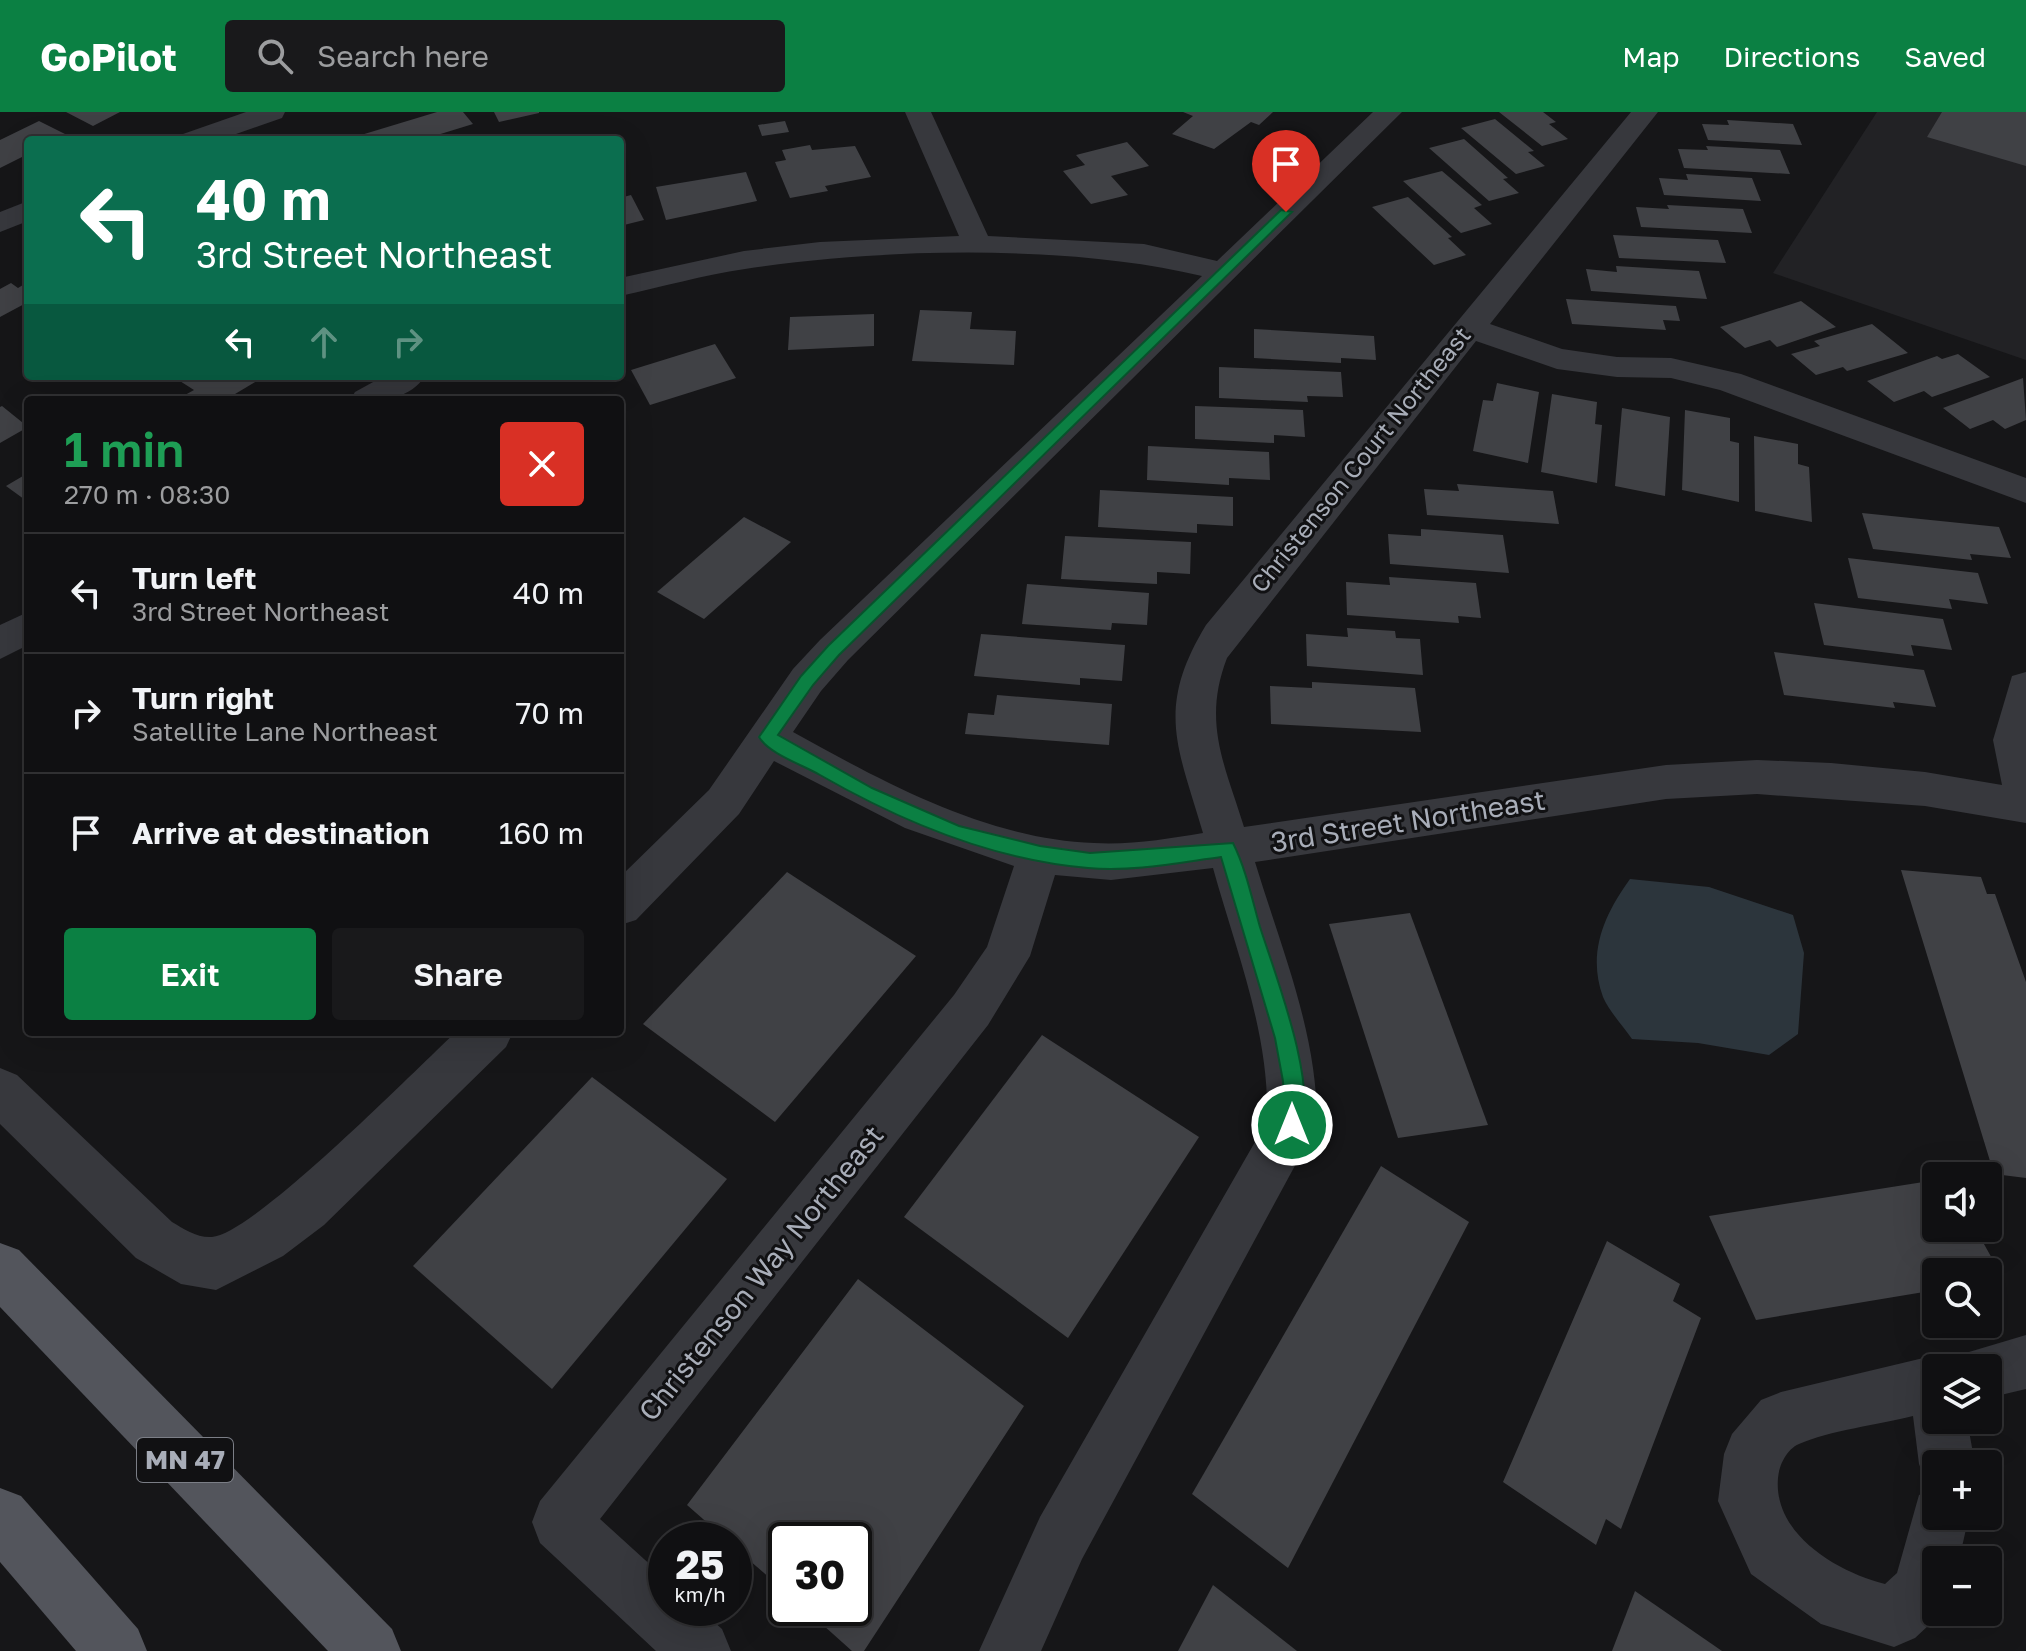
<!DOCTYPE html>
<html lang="en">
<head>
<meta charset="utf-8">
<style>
  :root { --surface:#101012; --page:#19191b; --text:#f1f3f6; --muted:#9c9d9f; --line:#303032; --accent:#0b8043 }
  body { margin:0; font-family:"Golos Text",sans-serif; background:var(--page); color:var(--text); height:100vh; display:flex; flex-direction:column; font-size:30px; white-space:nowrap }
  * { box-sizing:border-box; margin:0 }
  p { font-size:26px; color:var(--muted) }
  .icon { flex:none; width:44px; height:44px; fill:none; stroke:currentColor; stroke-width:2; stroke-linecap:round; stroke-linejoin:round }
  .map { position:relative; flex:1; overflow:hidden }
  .drawer { position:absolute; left:24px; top:284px; width:600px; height:640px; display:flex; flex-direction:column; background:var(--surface); border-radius:8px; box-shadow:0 8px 32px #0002,0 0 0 2px var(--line) }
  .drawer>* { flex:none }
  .hud { position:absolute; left:24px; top:24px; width:600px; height:244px; border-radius:8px; box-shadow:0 8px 32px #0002,0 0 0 2px var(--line); background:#0b6e4f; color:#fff; overflow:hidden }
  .buttons { position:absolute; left:1922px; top:1050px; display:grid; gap:16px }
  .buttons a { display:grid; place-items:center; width:80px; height:80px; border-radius:8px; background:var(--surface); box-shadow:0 8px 32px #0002,0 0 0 2px var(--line); font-size:40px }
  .speed { position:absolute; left:648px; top:1410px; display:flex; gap:16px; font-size:40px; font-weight:700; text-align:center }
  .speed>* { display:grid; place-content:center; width:104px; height:104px; border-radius:50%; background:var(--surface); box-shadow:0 8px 32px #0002,0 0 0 2px var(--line); line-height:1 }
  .speed small { font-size:20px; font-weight:400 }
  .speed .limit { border:4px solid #111; border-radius:12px; background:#fff; color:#111 }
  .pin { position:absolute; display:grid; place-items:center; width:68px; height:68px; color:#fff; margin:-82px -34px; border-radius:50% 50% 50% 0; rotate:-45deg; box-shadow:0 0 8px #0007 }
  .pin .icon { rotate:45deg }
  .me { position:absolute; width:88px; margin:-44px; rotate:0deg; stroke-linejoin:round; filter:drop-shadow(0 0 6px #0008) }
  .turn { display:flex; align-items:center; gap:28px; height:168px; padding:0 40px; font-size:36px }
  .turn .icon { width:104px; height:104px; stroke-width:2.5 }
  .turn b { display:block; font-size:56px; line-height:68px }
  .lanes { display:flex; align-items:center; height:76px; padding:0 40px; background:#0003; justify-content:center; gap:40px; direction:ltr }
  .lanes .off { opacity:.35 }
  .round { display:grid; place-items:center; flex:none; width:84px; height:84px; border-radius:8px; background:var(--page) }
  .overview { display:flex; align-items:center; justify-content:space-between; height:136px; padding:0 40px }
  h1 { font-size:48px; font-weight:600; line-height:60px; color:#1e9e55 }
  .button { display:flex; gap:16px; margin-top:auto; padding:16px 40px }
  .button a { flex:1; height:92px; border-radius:8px; background:var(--accent); color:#fff; font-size:32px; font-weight:600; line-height:92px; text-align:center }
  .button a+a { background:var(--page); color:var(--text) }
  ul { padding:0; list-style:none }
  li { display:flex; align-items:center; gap:24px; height:120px; padding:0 40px; border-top:2px solid var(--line) }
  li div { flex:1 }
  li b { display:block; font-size:30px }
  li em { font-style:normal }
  header { display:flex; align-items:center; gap:48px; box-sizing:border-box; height:112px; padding:0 40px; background:var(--accent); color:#fff }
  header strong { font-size:38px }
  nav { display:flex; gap:44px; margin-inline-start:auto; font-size:28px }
  .search { width:560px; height:72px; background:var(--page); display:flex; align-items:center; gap:20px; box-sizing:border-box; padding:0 28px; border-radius:8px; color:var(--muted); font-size:30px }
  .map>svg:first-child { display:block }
</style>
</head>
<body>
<header>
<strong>GoPilot</strong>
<div class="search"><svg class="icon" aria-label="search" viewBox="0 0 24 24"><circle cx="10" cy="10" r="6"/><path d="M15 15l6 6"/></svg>Search here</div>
<nav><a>Map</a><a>Directions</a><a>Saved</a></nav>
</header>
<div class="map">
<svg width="2026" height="1539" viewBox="0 0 2026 1539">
  <rect width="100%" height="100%" fill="#161618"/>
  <!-- built -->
  <path fill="#222225" d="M1877 0H2026V248L1773 161Z"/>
  <!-- water -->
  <path fill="#2c353c" d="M1630 767 1709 775 1793 803 1804 841 1798 922 1769 943 1698 931 1632 927C1623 914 1609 899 1603 885 1587 841 1604 803 1630 767Z"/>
  <!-- building -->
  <g fill="#404145">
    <path d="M66 0H120L93 14Z"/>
    <path d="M437 0H463L473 12 421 28H364L361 23Z"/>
    <path d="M494 0H539V1L499 10Z"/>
    <path d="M1183 0H1273L1259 13 1251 10 1214 37 1172 22 1193 4Z"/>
    <path d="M1499 0H1543L1556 10 1549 12 1568 27 1542 34Z"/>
    <path d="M1942 0H2026V54L1927 25Z"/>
    <path d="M1495 7 1534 39 1528 40 1545 54 1516 62 1461 16Z"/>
    <path d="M1727 8 1793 12 1802 33 1708 28 1702 12 1729 13Z"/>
    <path d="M39 9 67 23 57 28H28V42L0 56V28Z"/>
    <path d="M785 9 789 20 762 24 758 13Z"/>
    <path d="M1464 27 1508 66 1503 67 1519 81 1489 89 1429 36Z"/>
    <path d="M1127 30 1149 54 1111 64 1128 83 1091 92 1063 59 1085 53 1076 43Z"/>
    <path d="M810 33 812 38 855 34 871 65 825 74 828 79 790 86 775 50 786 48 782 38Z"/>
    <path d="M1706 34 1780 38 1790 62 1684 56 1678 37 1708 38Z"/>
    <path d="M1442 59 1482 93 1474 96 1492 112 1461 121 1403 69Z"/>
    <path d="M746 60 757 89 666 108 656 75Z"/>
    <path d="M1686 62 1752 66 1761 89 1664 83 1659 66 1688 68Z"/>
    <path d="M631 83 644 108 620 114V86Z"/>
    <path d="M1408 85 1452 125 1448 126 1466 143 1434 153 1372 95Z"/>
    <path d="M1667 93 1743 97 1752 121 1641 115 1636 95 1669 97Z"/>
    <path d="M1613 123 1718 128 1726 151 1619 146Z"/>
    <path d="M1616 154 1699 159 1707 187 1591 179 1586 157 1617 160Z"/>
    <path d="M28 170V190L0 205V177L11 171 18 176Z"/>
    <path d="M1566 187 1676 194 1680 209 1663 208 1666 218 1572 212Z"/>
    <path d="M1801 189 1836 215 1777 235 1770 228 1745 236 1720 215Z"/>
    <path d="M920 198 972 200 970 217 1016 219 1014 253 912 249Z"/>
    <path d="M874 202V234L788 238 790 205Z"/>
    <path d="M1872 212 1908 241 1847 259 1843 255 1816 263 1791 242 1820 234 1814 229Z"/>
    <path d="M1254 217 1374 224 1376 248 1341 246V251L1254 246Z"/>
    <path d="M715 232 736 266 650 293 631 258Z"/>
    <path d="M1958 242 1990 265 1932 285 1924 279 1894 290 1867 269 1937 244 1942 247Z"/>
    <path d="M1219 255 1341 260 1343 285 1307 284 1308 290 1219 286Z"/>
    <path d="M172 264H265L225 288H176L194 278Z"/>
    <path d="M2023 266 2026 308 2005 317 1993 308 1970 317 1943 296Z"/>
    <path d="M1497 271 1539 280 1528 351 1473 339 1483 288 1493 289Z"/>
    <path d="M1552 282 1597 290 1595 312 1602 313 1597 371 1541 360Z"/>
    <path d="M2 294 28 315 0 331V295Z"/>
    <path d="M1195 294 1303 298 1305 325 1274 323V331L1195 327Z"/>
    <path d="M1622 296 1670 305 1665 384 1615 374Z"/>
    <path d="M1685 298 1730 306V329L1739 331V390L1682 378Z"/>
    <path d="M1754 324 1798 332V352L1809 355 1812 410 1755 399Z"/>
    <path d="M1148 334 1269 340 1270 368 1229 366V373L1147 368Z"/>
    <path d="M28 361V390L6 374Z"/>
    <path d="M1457 372 1553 379 1559 412 1427 403 1424 377 1459 379Z"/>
    <path d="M1100 378 1233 385V414L1197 412V421L1098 415Z"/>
    <path d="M1862 401 1999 415 2011 446 1970 442 1972 448 1873 437Z"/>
    <path d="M744 405 791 430 704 507 657 480Z"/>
    <path d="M1421 417 1503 423 1509 461 1390 452 1388 422 1421 424Z"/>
    <path d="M1065 424 1191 430 1190 462 1157 460V472L1061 467Z"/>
    <path d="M1848 446 1978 461 1988 492 1949 487 1952 497 1858 486Z"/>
    <path d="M1389 465 1476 471 1481 506 1458 504 1459 511 1347 503 1346 470 1390 473Z"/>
    <path d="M1027 472 1149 481 1147 513 1112 511 1111 518 1022 512Z"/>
    <path d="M1814 491 1943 507 1952 538 1911 533 1914 544 1824 533Z"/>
    <path d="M1347 516 1395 519 1396 526 1420 527 1423 563 1307 554 1306 522 1348 525Z"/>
    <path d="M981 522 1125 533 1122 569 1080 566V573L974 564Z"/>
    <path d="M1774 540 1924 558 1936 595 1893 590 1895 596 1784 583Z"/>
    <path d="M1312 570 1415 576 1421 620 1271 612 1270 574 1312 576Z"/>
    <path d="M997 583 1112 592 1109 633 965 622 968 601 994 603Z"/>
    <path d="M1901 758 1981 765 1987 782H1995L2026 870V1066L1994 1062Z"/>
    <path d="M787 760 916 844 775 1010 643 912Z"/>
    <path d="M1410 801 1488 1013 1398 1026 1329 812Z"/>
    <path d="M1042 923 1199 1025 1068 1226 904 1105Z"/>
    <path d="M592 965 727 1067 552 1277 413 1154Z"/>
    <path d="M1381 1054 1469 1110 1288 1456 1192 1382Z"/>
    <path d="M1936 1068V1116H1975L2003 1166 1988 1169V1160H1936V1178L1756 1208 1709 1104Z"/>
    <path d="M1607 1129 1680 1172 1673 1189 1701 1206 1621 1417 1606 1407 1596 1433 1503 1370Z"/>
    <path d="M858 1167 1024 1294 864 1539H852L804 1496H854V1428H786V1480L734 1435V1428H727L687 1393Z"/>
    <path d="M1213 1473 1297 1539H1178Z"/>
    <path d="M1635 1479 1722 1539H1612Z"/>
  </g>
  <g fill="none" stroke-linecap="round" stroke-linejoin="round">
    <!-- street -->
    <g fill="#37383d" fill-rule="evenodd">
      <path d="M246 0H285L282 6 219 28H179L183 22Z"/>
      <path d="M905 0H931L988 124 1144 132 1217 149 1373 0H1402L848 548 821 579 793 620C885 671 987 727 1094 731 1131 733 1167 727 1203 721 1178 635 1155 597 1206 513L1631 0H1658L1490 212 1562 237 1617 245 1671 246 1741 262 2026 366V391L1720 278 1671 266 1617 265 1557 257 1476 229 1227 546C1202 611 1225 653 1244 715L1666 653 1757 648 1831 651 1925 660 2002 673 1993 628 2012 564 2026 560V711L1925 694 1757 682 1666 687 1255 750C1281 836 1318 922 1317 1013L1082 1447 1041 1539H979L1040 1405 1267 1009C1270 922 1236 839 1213 756L1111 768 1055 763 1030 844 988 913 600 1407 666 1467V1496H698L722 1517 731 1539H656L540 1431 532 1410 540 1389 954 883 987 835 1014 754 905 716 774 649 739 702 636 808 620 813V765L709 678 793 557 820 528 1202 164C1068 132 882 136 745 157 703 163 662 175 620 184V166L744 139 820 130 959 124Z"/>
      <path d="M28 89V109L0 120V100Z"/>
      <path d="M384 264H425C408 290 378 288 350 288L355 280Z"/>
      <path d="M28 500V533L0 547V513Z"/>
      <path d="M456 920H513L506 935 324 1113 283 1144 216 1178 181 1172 136 1146 0 1012V956L17 963 172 1110C184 1117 197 1126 212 1125 254 1122 416 957 456 920Z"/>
      <path d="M2026 1223V1277L1988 1286V1256H1962L1969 1240Z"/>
      <path d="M1936 1243 1955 1252 1957 1256H1936V1308H1967L1975 1352H1936V1376L1927 1372 1919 1352 1913 1304C1881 1312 1828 1319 1799 1332 1787 1337 1779 1353 1778 1366 1773 1422 1837 1460 1885 1472L1897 1461 1919 1383 1936 1377V1404H1969L1959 1448H1936V1500H1943L1915 1526 1894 1535 1821 1512 1751 1462 1718 1389 1724 1342 1732 1322 1761 1288 1781 1280Z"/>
    </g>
    <!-- primary -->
    <g fill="#53555c" fill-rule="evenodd">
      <path d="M0 1131 19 1138 392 1517 401 1539H328L0 1195Z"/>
      <path d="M0 1376 21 1384 138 1517 147 1539H76L0 1450Z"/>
    </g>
  </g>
  <!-- route -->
  <path fill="#0b8043" stroke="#07532c" stroke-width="2" d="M1281 98 1292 100 839 543 813 573 778 623 872 676 959 714 1040 734 1090 741 1233 731C1246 757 1252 787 1260 815 1275 862 1319 975 1300 1020L1292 1023 1285 1020 1283 969 1275 926 1221 745C1177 751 1132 760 1088 756 992 748 902 710 820 663 803 653 769 642 759 625L801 564 828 534Z"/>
  <g text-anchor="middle" stroke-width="6" stroke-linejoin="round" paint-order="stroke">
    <!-- far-street labels -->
    <g font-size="24" fill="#a8adb8" stroke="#111113">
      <text transform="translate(1361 348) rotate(-51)" y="8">Christenson Court Northeast</text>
    </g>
    <!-- shield labels -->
    <rect fill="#111113" stroke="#7b7e86" stroke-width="2" x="137" y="1326" width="96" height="44" rx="6"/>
    <g font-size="26" font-weight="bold" fill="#a8adb8">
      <text x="185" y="1357">MN 47</text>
    </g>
    <!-- street labels -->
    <g font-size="28" fill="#a8adb8" stroke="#111113">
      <text transform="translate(1408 709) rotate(-9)" y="10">3rd Street Northeast</text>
      <text transform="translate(761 1161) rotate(-51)" y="10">Christenson Way Northeast</text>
    </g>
  </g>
</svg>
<div class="buttons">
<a><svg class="icon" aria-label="sound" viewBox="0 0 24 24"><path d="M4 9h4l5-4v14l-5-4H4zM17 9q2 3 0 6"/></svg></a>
<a><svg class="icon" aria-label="search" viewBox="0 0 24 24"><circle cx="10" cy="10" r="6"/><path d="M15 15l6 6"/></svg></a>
<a><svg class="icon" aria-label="layers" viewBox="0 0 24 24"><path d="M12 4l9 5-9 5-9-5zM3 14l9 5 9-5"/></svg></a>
<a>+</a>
<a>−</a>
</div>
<div class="speed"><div>25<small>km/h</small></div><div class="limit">30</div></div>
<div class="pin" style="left:1286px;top:100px;background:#d93025"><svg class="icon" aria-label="arrive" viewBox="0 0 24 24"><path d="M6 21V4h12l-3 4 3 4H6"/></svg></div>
<svg class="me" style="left:1292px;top:1013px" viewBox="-20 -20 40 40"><circle r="17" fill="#0b8043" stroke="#fff" stroke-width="3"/><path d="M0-11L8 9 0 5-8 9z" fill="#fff"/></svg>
<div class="hud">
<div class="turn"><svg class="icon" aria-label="left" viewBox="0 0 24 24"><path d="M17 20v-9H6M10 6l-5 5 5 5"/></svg><div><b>40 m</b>3rd Street Northeast</div></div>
<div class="lanes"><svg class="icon" aria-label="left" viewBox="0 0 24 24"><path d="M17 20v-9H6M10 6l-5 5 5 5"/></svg><svg class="icon off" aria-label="ahead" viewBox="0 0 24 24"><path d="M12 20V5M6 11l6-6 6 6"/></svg><svg class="icon off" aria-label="right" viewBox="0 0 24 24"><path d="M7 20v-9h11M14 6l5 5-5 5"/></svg></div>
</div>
<section class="drawer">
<div class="overview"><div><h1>1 min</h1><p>270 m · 08:30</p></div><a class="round" style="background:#d93025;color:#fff"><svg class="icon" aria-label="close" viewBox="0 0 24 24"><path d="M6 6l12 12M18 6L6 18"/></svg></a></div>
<ul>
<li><svg class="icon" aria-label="left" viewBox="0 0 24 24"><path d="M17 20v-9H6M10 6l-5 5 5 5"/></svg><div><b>Turn left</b><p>3rd Street Northeast</p></div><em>40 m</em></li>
<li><svg class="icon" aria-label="right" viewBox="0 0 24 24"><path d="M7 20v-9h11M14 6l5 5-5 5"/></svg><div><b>Turn right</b><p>Satellite Lane Northeast</p></div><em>70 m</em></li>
<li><svg class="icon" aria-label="arrive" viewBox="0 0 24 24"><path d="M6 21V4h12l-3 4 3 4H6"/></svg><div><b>Arrive at destination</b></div><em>160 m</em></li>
</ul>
<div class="button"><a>Exit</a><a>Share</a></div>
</section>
</div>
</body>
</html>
